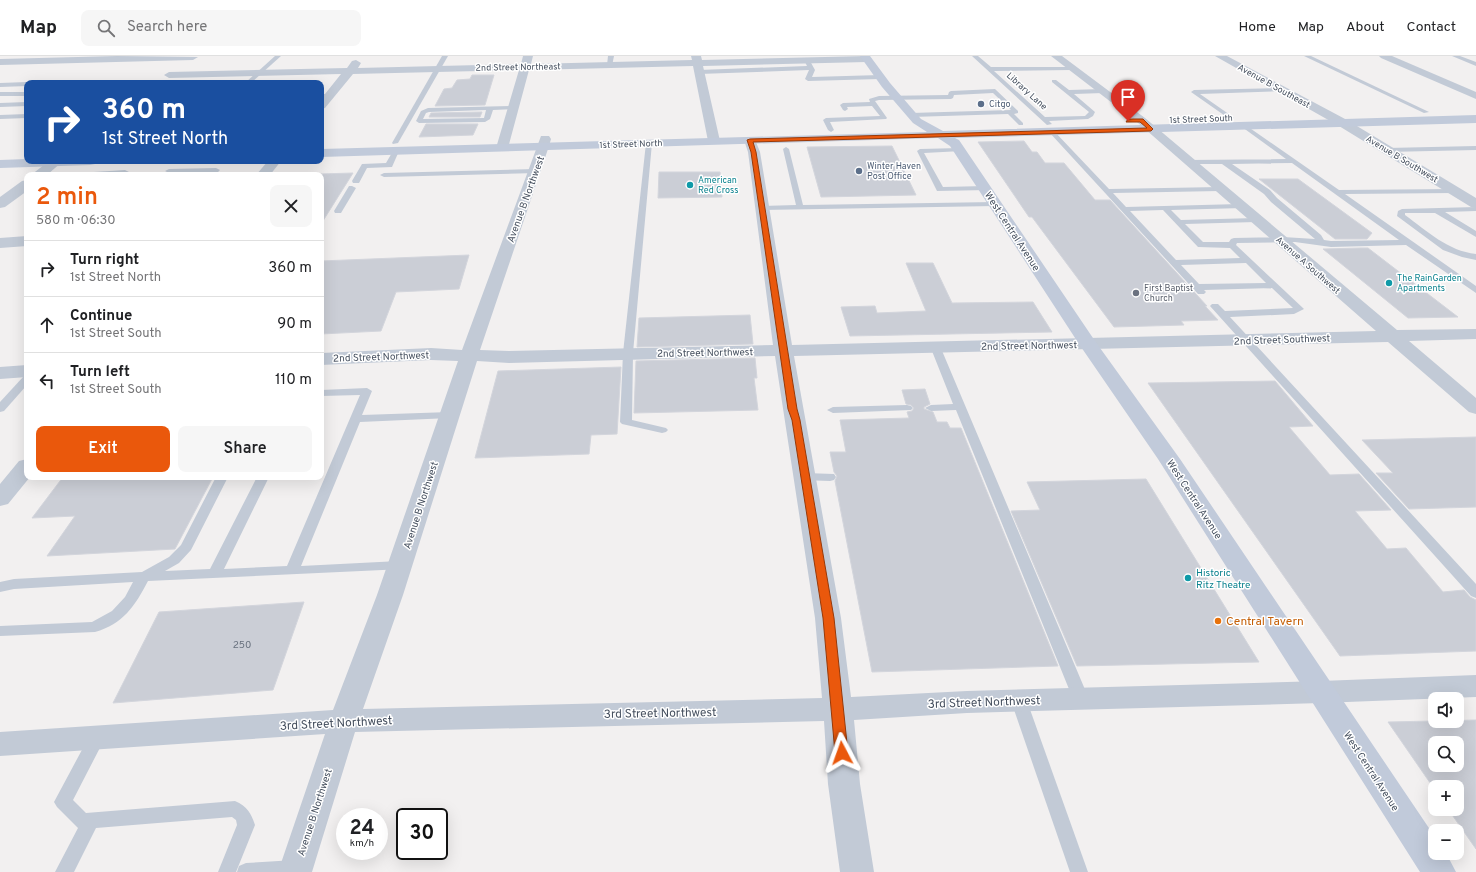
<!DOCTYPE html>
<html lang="en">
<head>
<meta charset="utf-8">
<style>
  :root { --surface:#fff; --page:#f6f6f6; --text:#202124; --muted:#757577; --line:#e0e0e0; --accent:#ea580c }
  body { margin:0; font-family:Overpass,sans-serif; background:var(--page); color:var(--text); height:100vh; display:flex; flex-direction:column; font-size:15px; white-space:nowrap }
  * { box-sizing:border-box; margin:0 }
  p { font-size:13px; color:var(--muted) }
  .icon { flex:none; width:22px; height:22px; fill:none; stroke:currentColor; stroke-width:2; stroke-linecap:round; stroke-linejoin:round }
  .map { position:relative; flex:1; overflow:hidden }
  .side { position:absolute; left:24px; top:116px; width:300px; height:308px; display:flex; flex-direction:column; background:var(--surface); border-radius:8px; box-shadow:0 4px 16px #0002 }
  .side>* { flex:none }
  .guide { position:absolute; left:24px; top:24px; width:300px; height:84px; border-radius:8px; box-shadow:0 4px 16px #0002; background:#1a4fa0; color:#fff; overflow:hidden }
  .fabs { position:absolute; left:1428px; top:636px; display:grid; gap:8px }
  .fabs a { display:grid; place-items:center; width:36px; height:36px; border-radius:8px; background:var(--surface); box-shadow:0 4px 16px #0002; font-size:20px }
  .speed { position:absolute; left:336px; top:752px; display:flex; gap:8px; font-size:20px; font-weight:700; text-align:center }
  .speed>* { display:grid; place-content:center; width:52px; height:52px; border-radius:50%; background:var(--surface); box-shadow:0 4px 16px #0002; line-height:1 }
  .speed small { font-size:10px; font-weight:400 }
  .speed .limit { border:2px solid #111; border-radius:6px; background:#fff; color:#111 }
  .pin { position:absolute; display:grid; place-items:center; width:34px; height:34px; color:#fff; margin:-41px -17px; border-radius:50% 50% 50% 0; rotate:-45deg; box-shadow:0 0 4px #0007 }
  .pin .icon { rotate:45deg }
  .me { position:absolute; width:44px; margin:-22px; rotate:356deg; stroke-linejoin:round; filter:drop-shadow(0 0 3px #0008) }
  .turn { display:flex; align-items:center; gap:14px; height:84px; padding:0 12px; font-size:18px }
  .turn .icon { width:52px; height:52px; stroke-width:2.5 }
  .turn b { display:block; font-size:28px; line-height:34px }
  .round { display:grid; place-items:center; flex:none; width:42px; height:42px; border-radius:8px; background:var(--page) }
  .overview { display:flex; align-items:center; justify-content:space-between; height:68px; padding:0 12px }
  h1 { font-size:24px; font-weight:600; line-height:30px; color:var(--accent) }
  .primary-button { display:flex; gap:8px; margin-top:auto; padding:8px 12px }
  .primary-button a { flex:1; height:46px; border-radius:8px; background:var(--accent); color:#fff; font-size:16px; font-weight:600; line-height:46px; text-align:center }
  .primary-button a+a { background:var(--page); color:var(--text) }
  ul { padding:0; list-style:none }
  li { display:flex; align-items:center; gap:12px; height:56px; padding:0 12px; border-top:1px solid var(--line) }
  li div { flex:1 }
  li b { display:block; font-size:15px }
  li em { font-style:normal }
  header { display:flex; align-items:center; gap:24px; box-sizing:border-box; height:56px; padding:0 20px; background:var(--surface); border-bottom:1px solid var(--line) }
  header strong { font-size:19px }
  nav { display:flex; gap:22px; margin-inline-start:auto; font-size:14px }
  .search { width:280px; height:36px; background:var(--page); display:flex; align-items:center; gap:10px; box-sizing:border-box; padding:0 14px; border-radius:8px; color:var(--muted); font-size:15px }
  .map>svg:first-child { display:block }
</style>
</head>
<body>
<header>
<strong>Map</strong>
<div class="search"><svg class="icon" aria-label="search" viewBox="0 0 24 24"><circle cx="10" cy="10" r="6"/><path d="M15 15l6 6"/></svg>Search here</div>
<nav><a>Home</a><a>Map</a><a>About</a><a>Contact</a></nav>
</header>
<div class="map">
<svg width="1476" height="816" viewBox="0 0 1476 816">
  <rect width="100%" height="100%" fill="#f2f0f0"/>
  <!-- building -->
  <g fill="#cbced6" stroke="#d3d5dc" fill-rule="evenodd">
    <path d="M472 19H494L485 49 435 50 444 33 452 32 457 24 470 23Z"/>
    <path d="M482 56 480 61H429L431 57Z"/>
    <path d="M426 68H478L473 79 419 81Z"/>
    <path d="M1024 85 1032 96H1037L1045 107H1064L1095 144H1110L1207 250H1205L1218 264 1181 265 1184 269 1114 271 1032 161H1029L978 86Z"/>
    <path d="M892 90 916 139 821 141 807 91Z"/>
    <path d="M659 116H720L722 141 658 142Z"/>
    <path d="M353 117 321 168V118Z"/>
    <path d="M1259 123H1298L1372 177 1367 183H1335Z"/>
    <path d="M1361 192H1368L1458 261 1408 262 1323 193Z"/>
    <path d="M469 199 459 233 396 236 381 275 321 278V205Z"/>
    <path d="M906 207H933L952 247 1033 246 1052 276 850 280 841 251 875 250 877 257 926 255Z"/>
    <path d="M750 259 753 288 637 291 639 262Z"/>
    <path d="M755 302 757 322H754L758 354 634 357 636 305Z"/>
    <path d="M621 311 617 378 591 379 589 398 475 402 498 315Z"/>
    <path d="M1275 325 1313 370 1289 371 1330 419 1359 418 1391 454 1355 455 1387 493 1406 492 1443 536 1464 534 1470 541 1476 544V595L1340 600 1148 327Z"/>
    <path d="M925 333 930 348 924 351V353L933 356 937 366H947L950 372H961L1058 610 872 616 835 425 837 420 834 416 830 396H846L840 364 909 362 907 356 912 355 914 352 911 349 906 348 902 334Z"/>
    <path d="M1476 381V451L1409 453 1376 417H1393L1362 384Z"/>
    <path d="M63 421H213L175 493 47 500 75 460 32 462Z"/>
    <path d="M1146 423 1259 606 1077 610 1011 455 1040 454 1027 426Z"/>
    <path d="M304 546 273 634 113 647 159 556Z"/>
    <path d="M1476 664V793L1448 753H1457V731H1435V734L1388 666ZM1435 687H1457V709H1435Z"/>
  </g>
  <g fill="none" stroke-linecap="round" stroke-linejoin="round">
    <!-- service -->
    <g fill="#c2cad6" fill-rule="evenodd">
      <path d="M275 0H281L251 27H245Z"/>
      <path d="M442 0H448L398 87 393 88 392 87Z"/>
      <path d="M608 0H614L612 10 607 9Z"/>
      <path d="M972 0H978L991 11H1073L1074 12 1071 14 994 15 1045 61 1085 60 1089 56 1052 26V24H1056L1069 34 1103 33 1106 35 1103 37 1074 38 1095 56 1093 60 1088 63 1049 65 1052 68 1047 69Z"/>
      <path d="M1304 0H1311L1429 56 1424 57Z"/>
      <path d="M1452 0H1460L1476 6V10Z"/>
      <path d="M808 4 810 5 815 14 812 21 880 19 883 21 880 23 808 25 805 23 809 14 699 18 696 16 699 14 807 10 805 6Z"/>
      <path d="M137 24 139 25V27H84L87 25Z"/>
      <path d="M0 27 27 26 29 27H27V30L0 31Z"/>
      <path d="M1282 32 1285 34 1284 35 1200 38 1233 61 1234 62 1231 64 1191 36 1194 34Z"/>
      <path d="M995 33 1018 55V57L1014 58 1023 67V69H1019L1008 58 911 61 908 59 911 57 1011 54 993 37 954 39 953 42 951 43 879 44 875 45 887 62 886 63 830 66 834 74 831 76 828 74 823 64 826 62 880 60 872 50 847 51 848 53 845 55 843 54 840 49 843 47 870 46 869 43 879 40 948 39 949 36 951 35Z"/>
      <rect x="0" y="36" width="27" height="4"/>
      <path d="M321 38H329L332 40 329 42H321Z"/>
      <path d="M27 46V50L0 51V47Z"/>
      <path d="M513 50 515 51V53L493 54 490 63 485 66 419 67 416 65 421 55 428 52ZM486 54 484 62 423 63 426 57 429 56Z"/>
      <path d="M27 58V62L0 63V59Z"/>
      <path d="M1244 68 1339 134 1454 133 1458 135 1454 137 1345 138 1476 230V237L1406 189 1331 191 1295 186 1237 187 1236 189 1304 253 1294 258 1230 261 1476 528V542L1471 540 1210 250 1212 248H1218L1225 255 1293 252 1272 232 1204 234 1206 236 1204 238H1198L1049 76 1054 75 1109 133 1220 131 1224 133 1220 135 1113 137 1126 151 1240 148 1244 150 1243 152 1171 154 1181 164 1256 162 1260 164 1256 166 1185 168 1203 186H1229L1231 183 1234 182 1283 181 1315 183 1271 146 1264 138 1222 108H1188L1184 106 1188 104 1286 103 1242 71 1241 70ZM1292 107 1399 184 1331 185 1324 184 1321 179 1277 142 1270 134 1232 108ZM1163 154 1198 191 1230 192 1240 202 1176 204 1130 155ZM1246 207 1266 227 1199 228 1181 209Z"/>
      <path d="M649 85 652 87 633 297 632 364 666 372 668 374 666 376 662 377 622 368 620 366 623 297 646 87Z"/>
      <path d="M1476 90V94L1387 96 1384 94 1387 92Z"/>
      <path d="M786 91 789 93 803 149 995 146 999 148 995 150 759 154V150H762L796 149 783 93Z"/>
      <path d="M960 92 963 94 962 95 924 97 943 131 985 130H988V134L937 135 917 95 920 93Z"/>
      <path d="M396 93 399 95 392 111 367 112 359 127H353L352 125 362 108 386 107 393 95Z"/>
      <path d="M216 112 220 114 215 119H207L210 116 169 117 165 115 169 113Z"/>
      <path d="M534 113H537V117L384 121 380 119 384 117Z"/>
      <path d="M125 114 129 116 128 118 74 119 78 117Z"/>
      <path d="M349 130H352L356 132 341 157H335L334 155Z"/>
      <path d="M1476 151V155L1445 156 1476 175V181L1435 157H1405V159C1427 175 1448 195 1476 198V204L1462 201 1443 194 1397 160 1398 155 1402 153Z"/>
      <path d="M935 287 940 290 1089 643 1087 647 1081 649 1075 647 1073 643 956 354 931 355 925 352 931 349 953 348 930 290Z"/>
      <path d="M27 320V329L4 355 0 356V346L23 321Z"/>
      <path d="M367 332 372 335 362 359 450 356 456 359 450 362 360 366 301 510 399 505 404 507 406 510 404 513 148 525C135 550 123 568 95 576L0 580V570L92 566 112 555 125 541 133 526 14 533 0 536V526L14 523 142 516 169 501 181 489 216 421H228L191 494 179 507 165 515 210 513 257 421H269L224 513 287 510 360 339 321 340V334Z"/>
      <path d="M907 349 911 350 913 352 911 354 833 357 827 354 833 351Z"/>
      <path d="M805 417 834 418 836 421 834 424 830 425 801 424 799 421 801 418Z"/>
      <path d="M1019 639 1025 641 1027 645 1088 816H1070L1011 645 1013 641Z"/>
      <path d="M97 675 103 677 105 682 73 744 86 757 235 745C247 750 251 757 255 769L236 816H218L237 769 236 764 232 761 96 772 74 816H55L78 772 57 751 54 746 91 677Z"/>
      <path d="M295 804 302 806 304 812 302 816H237L239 810 246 807Z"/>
    </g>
    <!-- minor -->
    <g fill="#c2cad6" fill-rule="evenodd">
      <path d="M117 0 198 1 193 4 0 9V3Z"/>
      <path d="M523 0H533L531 8 692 4 691 0H701L702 4 867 0 872 3 867 6 703 10 720 85 718 88H710L708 85 693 10 529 14 508 92 506 95H498L496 92 519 14 353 18 325 52 321 53V43L341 18 169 22 164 19 169 16 347 12 352 5 356 4 361 7 358 12 521 8Z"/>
      <path d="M1051 0H1062L1145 62 1397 274 1476 273V283L1409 285 1476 342V358L1469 356 1388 286 794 300 841 562 851 641 967 635 1321 625 1331 628 1335 636 1331 644 1321 647 967 657 854 664 860 728 874 816H840L828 728 824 665 355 676 312 816H278L325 678 0 700V676L333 654 377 539 458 305 431 304 321 309V297L431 292 462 294 541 80H549L551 83 549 90 480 294 509 295 773 289 748 96 744 84 746 81H754L760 96 792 289 1376 275 1137 66ZM775 300 815 562 822 642 363 653 403 539 477 305 509 307Z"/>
      <path d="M1215 0H1227L1347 64 1476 142V152L1471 151 1339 70Z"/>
      <path d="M1379 0H1392L1476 36V43L1381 2Z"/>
      <path d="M268 105H281L270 119H256Z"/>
      <path d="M27 180V190L0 192V182Z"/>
      <path d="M27 309V321L0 323V311Z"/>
      <path d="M27 403V421H30L8 448 0 450V428L19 405Z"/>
    </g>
    <!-- tertiary -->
    <g fill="#c2cad6" fill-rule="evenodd">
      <path d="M49 105H63L47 119H31Z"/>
      <path d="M27 124V135L5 151 0 152V141L22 125Z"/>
      <path d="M1476 619V641L1321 647 1311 644 1307 636 1311 628 1321 625Z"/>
    </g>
    <!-- secondary -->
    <g fill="#c1cada" fill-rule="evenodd">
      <path d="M860 0H870L890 27 921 63 943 75 1476 59V67L955 82 959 84 1095 285 1180 403 1435 781V797H1446L1456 816H1420L1158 403 1079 288 950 90 938 82 321 101V93L927 76 913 67 882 31Z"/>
      <path d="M27 103V105H96L95 108 90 109 0 112V104Z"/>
    </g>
  </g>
  <!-- route -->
  <path fill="#ea580c" stroke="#983908" d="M1128 63H1143L1153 73 1151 75 753 86 756 96 797 353 800 364 834 562 848 697 846 701 842 703 837 701 835 697 823 562 792 364 788 353 751 96 747 84 750 83 1147 72 1140 66H1126Z"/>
  <!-- markers -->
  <g fill="#5c6f8a" stroke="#fff" stroke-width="1.5">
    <circle cx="981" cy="48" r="4"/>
    <circle cx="859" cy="115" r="4"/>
  </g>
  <g fill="#0f9aa8" stroke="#fff" stroke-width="1.5">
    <circle cx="690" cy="129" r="4"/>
    <circle cx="1389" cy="227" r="4"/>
    <circle cx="1188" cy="522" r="4"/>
  </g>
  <circle fill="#6b7280" stroke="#fff" stroke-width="1.5" cx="1136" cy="237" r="4"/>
  <circle fill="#e8710a" stroke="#fff" stroke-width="1.5" cx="1218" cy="565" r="4"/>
  <g text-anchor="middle" stroke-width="3" stroke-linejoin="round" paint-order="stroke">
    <!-- far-street labels -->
    <g font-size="9" fill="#46505f" stroke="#fff">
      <text transform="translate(518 11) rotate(-1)" y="3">2nd Street Northeast</text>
      <text transform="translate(1274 30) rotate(29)" y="3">Avenue B Southeast</text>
      <text transform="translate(1027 35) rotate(42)" y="3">Library Lane</text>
      <text transform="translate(1201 63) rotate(-2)" y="3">1st Street South</text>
      <text transform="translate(631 88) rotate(-2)" y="3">1st Street North</text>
      <text transform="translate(1402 103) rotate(31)" y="3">Avenue B Southwest</text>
      <text transform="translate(1308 209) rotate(41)" y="3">Avenue A Southwest</text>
    </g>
    <!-- far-service labels -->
    <g font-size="9" fill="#4e5e75" stroke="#fff" text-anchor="start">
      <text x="989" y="51">Citgo</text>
      <text x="867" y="113">Winter Haven<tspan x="867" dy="10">Post Office</tspan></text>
    </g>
    <!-- far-culture labels -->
    <g font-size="9" fill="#0d838f" stroke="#fff" text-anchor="start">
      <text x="698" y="127">American<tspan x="698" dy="10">Red Cross</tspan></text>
      <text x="1397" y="225">The RainGarden<tspan x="1397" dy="10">Apartments</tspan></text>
    </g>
    <!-- far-worship labels -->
    <g font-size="9" fill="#5b616d" stroke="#fff" text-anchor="start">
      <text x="1144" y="235">First Baptist<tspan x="1144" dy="10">Church</tspan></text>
    </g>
    <!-- street labels -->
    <g font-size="10" fill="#46505f" stroke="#fff">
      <text transform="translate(525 143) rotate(-70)" y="4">Avenue B Northwest</text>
      <text transform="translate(1013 175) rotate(57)" y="4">West Central Avenue</text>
      <text transform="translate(1282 283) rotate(-2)" y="4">2nd Street Southwest</text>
      <text transform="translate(1029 289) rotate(-1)" y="4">2nd Street Northwest</text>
      <text transform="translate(705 296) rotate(-1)" y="4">2nd Street Northwest</text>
      <text transform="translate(381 300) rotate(-2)" y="4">2nd Street Northwest</text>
      <text transform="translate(1195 443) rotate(57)" y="4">West Central Avenue</text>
      <text transform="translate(420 449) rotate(-72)" y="4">Avenue B Northwest</text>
      <text transform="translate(1372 715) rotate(57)" y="4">West Central Avenue</text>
      <text transform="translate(314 756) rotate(-72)" y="4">Avenue B Northwest</text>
    </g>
    <!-- culture labels -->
    <g font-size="10" fill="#0d838f" stroke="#fff" text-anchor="start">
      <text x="1196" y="520">Historic<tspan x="1196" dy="12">Ritz Theatre</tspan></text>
    </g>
    <!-- near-number labels -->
    <g font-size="10" fill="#67707d">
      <text x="242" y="592">250</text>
    </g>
    <!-- near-food labels -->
    <g font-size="12" fill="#c56008" stroke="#fff" text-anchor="start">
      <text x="1226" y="569">Central Tavern</text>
    </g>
    <!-- near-street labels -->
    <g font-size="12" fill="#46505f" stroke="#fff">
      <text transform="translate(984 646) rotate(-2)" y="4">3rd Street Northwest</text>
      <text transform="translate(660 657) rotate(-1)" y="4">3rd Street Northwest</text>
      <text transform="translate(336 667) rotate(-3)" y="4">3rd Street Northwest</text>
    </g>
  </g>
</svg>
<div class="fabs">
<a><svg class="icon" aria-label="sound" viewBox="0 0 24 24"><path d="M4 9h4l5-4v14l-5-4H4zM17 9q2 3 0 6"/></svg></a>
<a><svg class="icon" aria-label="search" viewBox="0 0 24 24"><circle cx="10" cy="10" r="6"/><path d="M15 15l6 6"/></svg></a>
<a>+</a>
<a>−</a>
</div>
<div class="speed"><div>24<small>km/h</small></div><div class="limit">30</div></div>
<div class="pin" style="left:1128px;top:65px;background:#d93025"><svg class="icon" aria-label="arrive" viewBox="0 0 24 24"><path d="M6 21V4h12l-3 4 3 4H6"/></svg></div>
<svg class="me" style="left:842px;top:697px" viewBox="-20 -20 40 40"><path d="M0-17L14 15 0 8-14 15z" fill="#ea580c" stroke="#fff" stroke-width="4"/></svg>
<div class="guide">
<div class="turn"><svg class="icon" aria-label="right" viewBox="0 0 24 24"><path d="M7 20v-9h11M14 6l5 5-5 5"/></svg><div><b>360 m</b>1st Street North</div></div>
</div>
<section class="side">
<div class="overview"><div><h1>2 min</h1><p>580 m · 06:30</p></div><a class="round"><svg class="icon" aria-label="close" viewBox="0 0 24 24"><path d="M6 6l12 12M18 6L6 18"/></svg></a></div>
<ul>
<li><svg class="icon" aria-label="right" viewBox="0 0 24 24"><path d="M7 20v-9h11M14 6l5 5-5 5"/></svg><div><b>Turn right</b><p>1st Street North</p></div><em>360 m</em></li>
<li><svg class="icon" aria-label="ahead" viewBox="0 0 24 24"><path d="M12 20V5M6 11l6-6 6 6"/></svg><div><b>Continue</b><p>1st Street South</p></div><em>90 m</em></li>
<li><svg class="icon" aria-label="left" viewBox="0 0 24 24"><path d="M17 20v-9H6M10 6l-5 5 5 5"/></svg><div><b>Turn left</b><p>1st Street South</p></div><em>110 m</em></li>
</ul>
<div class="primary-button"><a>Exit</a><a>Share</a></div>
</section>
</div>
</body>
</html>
